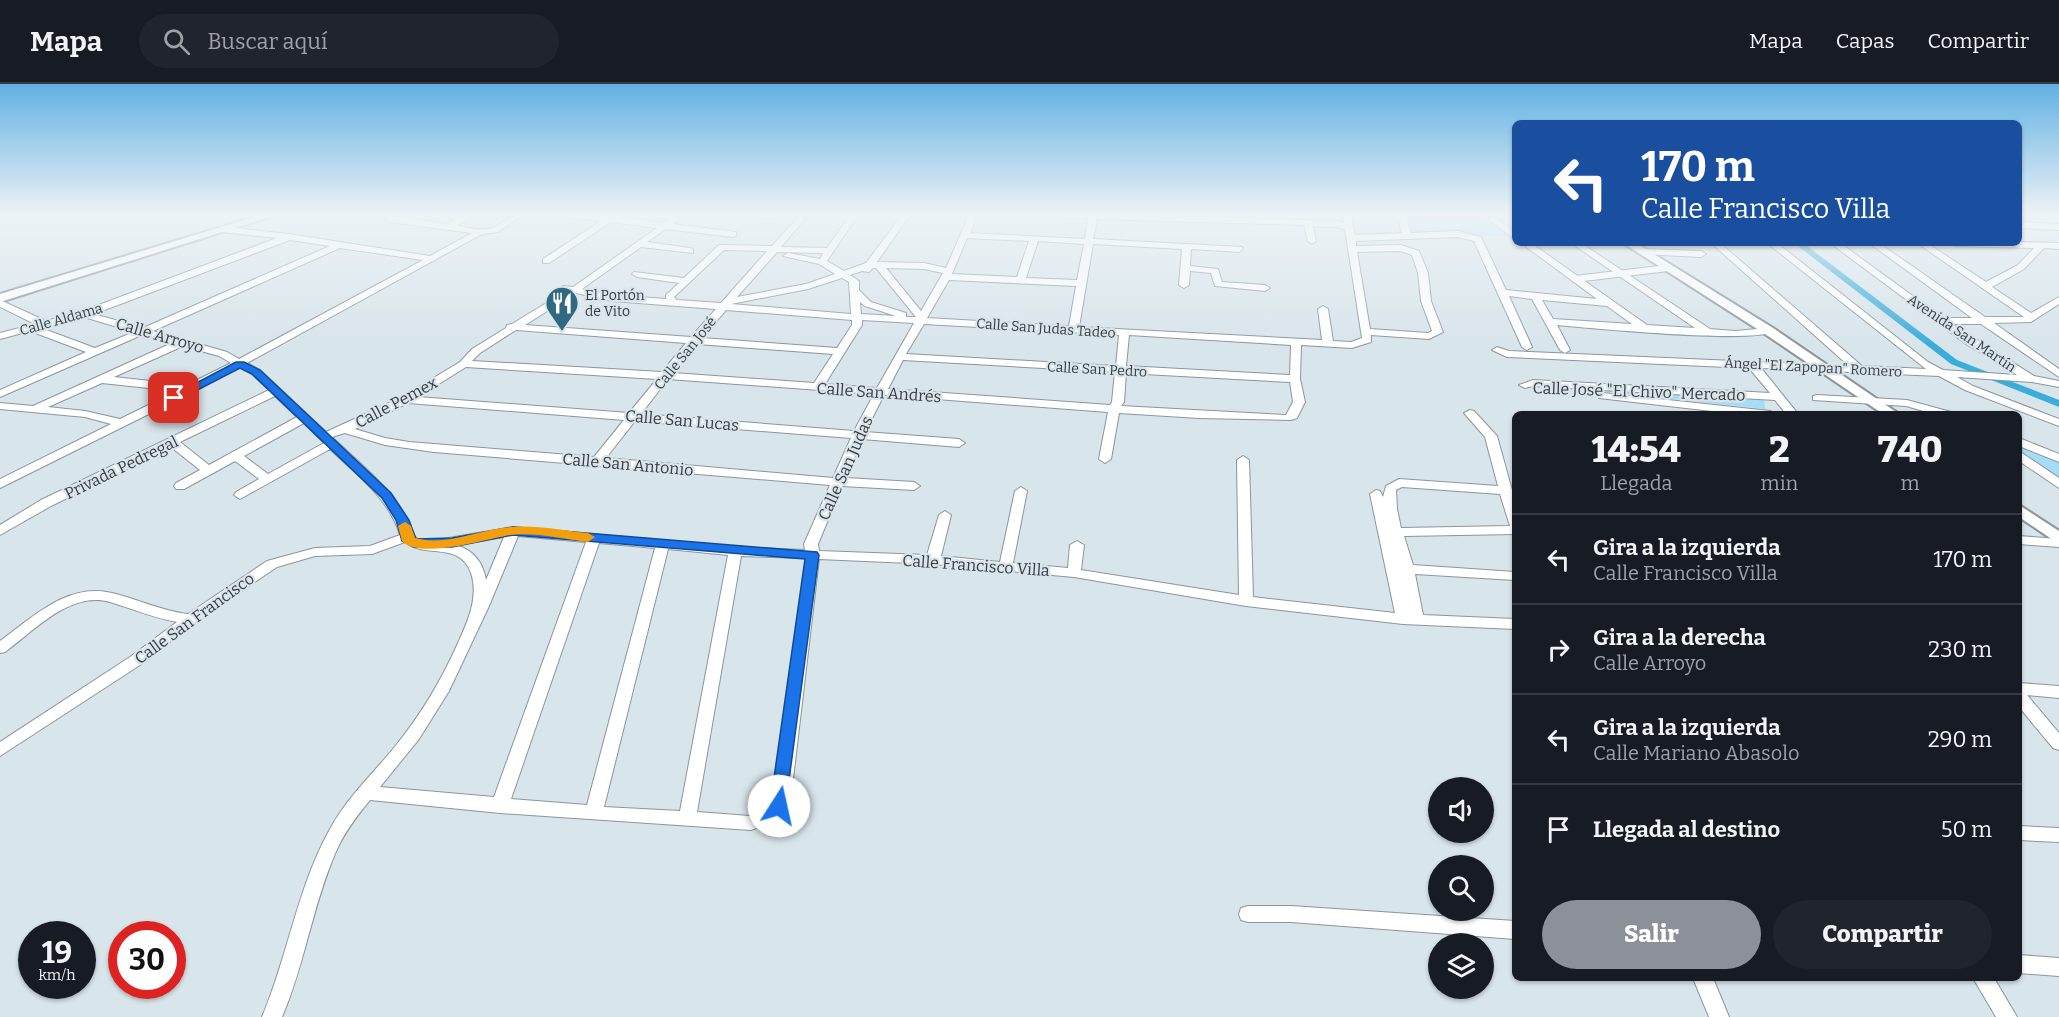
<!DOCTYPE html>
<html lang="es">
<head>
<meta charset="utf-8">
<style>
  :root { --surface:#171b24; --page:#20242c; --text:#f1f3f6; --muted:#9ea1a6; --line:#363941; --accent:#8c9099 }
  body { margin:0; font-family:Bitter,serif; background:var(--page); color:var(--text); height:100vh; display:flex; flex-direction:column; font-size:22px; white-space:nowrap }
  * { box-sizing:border-box; margin:0 }
  p { font-size:20px; color:var(--muted) }
  .icon { flex:none; width:33px; height:33px; fill:none; stroke:currentColor; stroke-width:2; stroke-linecap:round; stroke-linejoin:round }
  .map { position:relative; flex:1; overflow:hidden }
  .sheet { position:absolute; left:1512px; top:327px; width:510px; height:570px; display:flex; flex-direction:column; background:var(--surface); border-radius:9px; box-shadow:0 2px 4px #0004 }
  .sheet>* { flex:none }
  .hud { position:absolute; left:1512px; top:36px; width:510px; height:126px; border-radius:9px; box-shadow:0 2px 4px #0004; background:#1a4fa0; color:#fff; overflow:hidden }
  .fabs { position:absolute; left:1428px; top:693px; display:grid; gap:12px }
  .fabs a { display:grid; place-items:center; width:66px; height:66px; border-radius:50%; background:var(--surface); box-shadow:0 2px 4px #0004; font-size:30px }
  .speed { position:absolute; left:18px; top:837px; display:flex; gap:12px; font-size:30px; font-weight:700; text-align:center }
  .speed>* { display:grid; place-content:center; width:78px; height:78px; border-radius:50%; background:var(--surface); box-shadow:0 2px 4px #0004; line-height:1 }
  .speed small { font-size:15px; font-weight:400 }
  .speed .limit { border:9px solid #d22; background:#fff; color:#111 }
  .pin { position:absolute; display:grid; place-items:center; width:51px; height:51px; color:#fff; margin:-26px; border-radius:12px; box-shadow:0 3px 9px #0006 }
  .me { position:absolute; width:66px; margin:-33px; rotate:10deg; stroke-linejoin:round; filter:drop-shadow(0 0 4px #0008) }
  .turn { display:flex; align-items:center; gap:21px; height:126px; padding:0 30px; font-size:27px }
  .turn .icon { width:78px; height:78px; stroke-width:2.5 }
  .turn b { display:block; font-size:42px; line-height:51px }
  .eta { display:flex; justify-content:space-evenly; align-items:center; height:102px; text-align:center }
  .eta b { font-size:36px; font-weight:800; line-height:42px }
  .primary-button { display:flex; gap:12px; margin-top:auto; padding:12px 30px }
  .primary-button a { flex:1; height:69px; border-radius:36px; background:var(--accent); color:#fff; font-size:24px; font-weight:800; line-height:69px; text-align:center }
  .primary-button a+a { background:var(--page); color:var(--text) }
  ul { padding:0; list-style:none }
  li { display:flex; align-items:center; gap:18px; height:90px; padding:0 30px; border-top:2px solid var(--line) }
  li div { flex:1 }
  li b { display:block; font-size:22px }
  li em { font-style:normal }
  header { display:flex; align-items:center; gap:36px; box-sizing:border-box; height:84px; padding:0 30px; background:var(--surface); border-bottom:2px solid var(--line) }
  header strong { font-size:28px }
  nav { display:flex; gap:33px; margin-inline-start:auto; font-size:21px }
  .search { width:420px; height:54px; background:var(--page); display:flex; align-items:center; gap:15px; box-sizing:border-box; padding:0 21px; border-radius:33px; color:var(--muted); font-size:22px }
  .map>svg:first-child { display:block }
</style>
</head>
<body>
<header>
<strong>Mapa</strong>
<div class="search"><svg class="icon" aria-label="search" viewBox="0 0 24 24"><circle cx="10" cy="10" r="6"/><path d="M15 15l6 6"/></svg>Buscar aquí</div>
<nav><a>Mapa</a><a>Capas</a><a>Compartir</a></nav>
</header>
<div class="map">
<svg width="2059" height="933" viewBox="0 0 2059 933">
  <rect width="100%" height="100%" fill="#d8e5eb"/>
  <!-- green -->
  <g fill="#a5ddf8">
    <path d="M1406 131H1479L1508 152 1414 150Z"/>
    <path d="M1581 305 1764 316 1765 325Z"/>
    <path d="M2019 362 2059 378V393L2019 366Z"/>
  </g>
  <g fill="none" stroke-linecap="round" stroke-linejoin="round">
    <!-- canal -->
    <path fill="#3aaddb" fill-rule="evenodd" d="M1794 159H1803L1957 276 2059 316V323L1951 280Z"/>
    <defs>
      <path id="pedestrian" d="M1575 195 1668 184"/>
      <g id="minor">
        <path d="M388 131 447 140 464 131H473L457 142C467 143 481 148 492 144 504 140 510 130 523 131L498 148 482 150 247 279 260 286 326 348 402 313 460 278 472 265 506 244 507 241 512 240 566 207 561 204 563 202 573 203 657 144 611 138 549 179H543V175L601 137 572 134 568 131H612L663 139 675 131H684L673 140 736 148V152L733 153 666 145 647 158 690 164 693 165V169L641 163 582 205 612 211 666 215V211L679 199 637 193 632 190 634 188 684 194 719 161 772 162 800 131H808L781 163 827 164 850 131H858L827 177 844 187 866 179 902 131H910L877 178 924 179 946 184 969 131H977L970 149 1085 155 1088 134H1066L1062 131H1131L1337 137 1344 139 1343 131H1351L1355 151 1402 149 1397 131H1405L1411 149 1458 147 1481 153 1506 206 1597 215 1521 159H1531L1647 241 1695 244 1571 159H1581L1710 245 1735 247 1769 244 1774 247C1757 260 1589 244 1557 241L1570 266 1565 269 1560 266 1532 215 1509 212 1532 263 1527 266 1522 263 1474 157 1458 153 1356 157V162L1401 161 1419 167 1428 189 1431 217 1443 248 1429 255 1371 251V258L1352 264 1301 261 1300 295 1305 318 1297 334 1291 336 1199 334 1119 329 1111 375 1105 379 1099 375 1108 328 884 311 865 348 959 355 965 359 959 363 862 355 846 394 914 398 920 402 914 406 842 402 818 460 819 467 927 471 939 431 945 427 951 431 941 472 1000 478 1015 407 1021 403 1027 407 1013 479 1068 484 1070 461 1077 457 1084 461 1081 486 1239 511 1237 376 1243 372 1249 376 1253 513 1395 529 1370 410 1376 406 1380 407 1383 413 1386 402 1399 395 1498 402 1485 353 1464 329 1470 326 1474 327 1497 352 1515 417V450L1404 452 1413 481 1515 488V496L1415 490 1423 531 1515 535V545L1403 540 1246 522 1074 493 933 480 819 475 791 712 778 736 751 746 500 729 370 716C356 733 343 750 335 770 312 823 305 880 282 933H262C288 872 297 804 330 745 347 713 375 688 397 660 422 629 442 595 458 559 468 537 479 513 471 489 460 457 426 475 405 458L372 470 315 472 277 483 196 538 140 581 0 672V658L130 573 177 538C154 534 133 525 110 518 70 507 35 546 5 568L0 569V557C33 533 68 498 112 509 138 515 161 527 188 530L267 477 315 464 370 462 400 451C389 414 357 391 330 365L240 415 234 411 236 408 259 395 235 377 184 405H176L174 402 176 399 200 386 171 363 51 422 0 451V441L41 416 269 306 252 290 239 283 195 307 0 404V395L111 340 85 333 0 325V319L33 322 172 259 144 250 0 313V306L86 268 30 247 0 255V249L35 240 0 223V216L46 237 80 228 277 154 222 148V144L225 143 289 150 430 172 472 149 389 138 385 135ZM1097 135 1304 141 1308 157 1312 160 1316 157 1313 142 1336 143 1345 145 1362 254 1351 258 1333 257 1328 225 1323 222 1318 225 1322 256 1079 243 1093 160 1182 165 1179 201 1184 204 1189 201 1190 187 1211 189 1215 202 1265 207 1270 204 1265 201 1222 198 1218 185 1190 182 1191 165 1239 168 1243 165 1242 163 1093 155ZM967 154 1029 157 1017 193 952 190ZM290 156 330 162 143 244 94 230ZM1038 157 1084 160 1077 196 1026 194ZM340 164 423 176 239 275 227 268 153 247ZM724 166 767 167 721 219 677 216 674 213ZM1400 167 1412 171 1418 189 1421 217 1432 247 1428 249 1370 245 1357 168ZM777 168 823 169 820 175 788 169 783 172 819 180 835 190 806 200 737 213ZM873 184H876L916 233H906V229L871 218 859 206V197L850 191 862 187 869 188ZM886 184 924 185 943 189 921 227ZM842 194 849 198 851 230 731 220 808 205ZM949 196 1076 202 1069 242 927 234ZM576 209 612 217 716 225 691 253 525 241ZM1542 216 1607 222 1632 240 1553 235ZM860 218 865 222 896 232 861 230ZM726 226 852 236V241L837 264 702 254ZM84 233 134 248 95 264 41 244ZM862 236 914 239 877 304 825 300 862 241ZM924 240 1119 251 1116 282 906 270ZM516 246 686 259 662 288 472 277 480 269ZM1129 251 1291 261 1290 291 1126 282ZM697 260 833 270 814 299 673 289ZM183 262 219 272 231 279 187 301 114 293ZM903 276 1115 288 1112 318 1110 321 888 305ZM466 283 657 295 629 329 418 313ZM1126 289 1290 298 1293 318 1286 331 1121 322 1124 318ZM668 295 874 310 854 347 641 330ZM102 299 177 307 120 335 85 327 48 323ZM275 312 297 333 209 381 180 358ZM408 319 624 336 594 373 409 358 385 354 355 345ZM635 337 851 354 833 394 606 374ZM304 339 324 359 268 390 244 372ZM345 349 385 361 434 368 830 401 804 460 805 466 735 463 513 443 431 457 418 455 413 451C400 409 363 383 332 353ZM1402 403 1500 410 1510 442 1401 444 1397 425 1396 406ZM518 452 586 458 494 713 380 703 419 655 449 607 489 522ZM504 453 486 496C483 478 473 466 456 461ZM599 459 655 464 587 721 511 715ZM668 465 728 471 680 727 604 723ZM741 472 806 474 773 712 766 726 750 732 697 728Z"/>
        <path d="M755 131H777L778 132C773 136 760 135 755 131Z"/>
        <path d="M1482 131H1491L1515 148V155Z"/>
        <path d="M2019 138 2059 140V146L2019 144Z"/>
        <path d="M2019 158 2059 159V165L2044 164 2024 185 1992 203 2031 229 2059 213V220L2031 238 1994 239 2059 285V293L1981 240H1952L2034 292 2059 297V303L2032 298 1957 293 1973 302 2059 335V342L1965 306 1939 292 1761 284 1798 330H1786L1775 316 1533 302 1525 304 1519 301 1533 296 1770 309 1749 284 1507 273 1492 266 1497 263 1509 267 1849 282 1711 159H1720L1862 282 1926 285 1767 159H1777L1928 278 1943 286 2017 291 1966 260 1830 159H1840L1943 234H1972L1869 159H1879L1985 233H2024L1917 159H1927L1986 198 2018 181 2034 164 1955 162 1951 159Z"/>
        <path d="M1643 165 1701 167 1706 170 1701 173 1640 170 1638 168Z"/>
        <path d="M1603 309 1770 327 1776 330H1738L1599 314V310Z"/>
        <path d="M1817 311 1907 316 1951 328 1953 330H1934L1906 322 1813 316V312Z"/>
        <path d="M2019 354 2059 370V378L2019 362Z"/>
        <path d="M2019 367 2059 394V404L2019 377Z"/>
        <path d="M2019 452 2059 455V463L2019 460Z"/>
        <path d="M2019 599 2059 602V614L2027 611 2059 649V666L2053 664 2019 623Z"/>
        <path d="M2019 742 2059 744V758L2019 756Z"/>
        <path d="M1248 822H1291L1515 837V855L1291 838H1248L1241 836 1239 830 1241 824Z"/>
        <path d="M2019 871 2059 874V892L2019 889Z"/>
        <path d="M1693 894H1713L1729 933H1709Z"/>
        <path d="M1973 894H1994L2017 933H1996Z"/>
      </g>
      <g id="tertiary">
        <path d="M261 131H276L0 218V210Z"/>
        <path d="M1623 159H1636L1773 244 1899 330H1883L1765 250Z"/>
        <path d="M2019 421 2059 447V460L2019 433Z"/>
      </g>
    </defs>
    <!-- pedestrian casing -->
    <use href="#pedestrian" stroke="#8a969c" stroke-width="8"/>
    <!-- minor casing -->
    <use href="#minor" stroke="#8a969c" stroke-width="2"/>
    <!-- tertiary casing -->
    <use href="#tertiary" stroke="#8a969c" stroke-width="4"/>
    <!-- pedestrian -->
    <use href="#pedestrian" stroke="#fff" stroke-width="6"/>
    <!-- minor -->
    <use href="#minor" fill="#fff" fill-rule="evenodd"/>
    <!-- tertiary -->
    <use href="#tertiary" fill="#fff" fill-rule="evenodd"/>
  </g>
  <!-- sky -->
  <linearGradient id="sky" x2="0" y2="1"><stop stop-color="#62b1e3"/><stop offset="0.5" stop-color="#edf3f6"/><stop offset="1" stop-color="#edf3f6" stop-opacity="0"/></linearGradient>
  <rect width="2059" height="261" fill="url(#sky)"/>
  <!-- route -->
  <path fill="#1a73e8" stroke="#114b97" stroke-width="1.5" d="M236 278H244L260 286 391 409 409 436 416 455 452 454 513 443 817 468 819 471 785 726H773L770 722 805 475 513 451 452 463H414L402 457 396 436 382 414 252 290 240 284 178 316 168 314Z"/>
  <!-- slow -->
  <path fill="#f59e0b" d="M405 438 411 442 415 454C447 463 481 444 513 443 537 441 564 447 588 449L595 453 588 458C564 455 534 448 510 451 486 455 420 476 402 457L398 442Z"/>
  <!-- icons -->
  <defs>
    <symbol id="restaurant-pin" viewBox="-11 -11 22 30"><path d="M0 17L-7.5 6A9.5 9.5 0 1 1 7.5 6Z" fill="#2f6982" stroke="#d8e5eb"/><path d="M-5-6h1v4h1v-4h1v4h1v-4h1v5L-1.5 .5V6h-2V.5L-5-1ZM5-6V6H3V1.5H1.5Q1.5-4 5-6Z" fill="#fff"/></symbol>
  </defs>
  <g fill-rule="evenodd">
    <use href="#restaurant-pin" x="543" y="200" width="38" height="52"/>
  </g>
  <g text-anchor="middle" stroke-width="4.5" stroke-linejoin="round" paint-order="stroke">
    <!-- far-poi labels -->
    <g font-size="14" fill="#373c3f" stroke="#d8e5eb" text-anchor="start">
      <text x="585" y="216">El Portón<tspan x="585" dy="16">de Vito</tspan></text>
    </g>
    <!-- far-street labels -->
    <g font-size="14" fill="#373c3f" stroke="#d8e5eb">
      <text transform="translate(61 235) rotate(-16)" y="5">Calle Aldama</text>
      <text transform="translate(1046 244) rotate(4)" y="5">Calle San Judas Tadeo</text>
      <text transform="translate(1962 249) rotate(34)" y="5">Avenida San Martín</text>
      <text transform="translate(685 269) rotate(-51)" y="5">Calle San José</text>
      <text transform="translate(1813 283) rotate(3)" y="5">Ángel "El Zapopan" Romero</text>
      <text transform="translate(1097 285) rotate(3)" y="5">Calle San Pedro</text>
    </g>
    <!-- street labels -->
    <g font-size="16" fill="#373c3f" stroke="#d8e5eb">
      <text transform="translate(160 251) rotate(16)" y="6">Calle Arroyo</text>
      <text transform="translate(1639 307) rotate(2)" y="6">Calle José "El Chivo" Mercado</text>
      <text transform="translate(879 308) rotate(4)" y="6">Calle San Andrés</text>
      <text transform="translate(396 318) rotate(-28)" y="6">Calle Pemex</text>
      <text transform="translate(682 336) rotate(5)" y="6">Calle San Lucas</text>
      <text transform="translate(628 380) rotate(5)" y="6">Calle San Antonio</text>
      <text transform="translate(121 383) rotate(-26)" y="6">Privada Pedregal</text>
      <text transform="translate(845 384) rotate(-66)" y="6">Calle San Judas</text>
      <text transform="translate(976 481) rotate(4)" y="6">Calle Francisco Villa</text>
      <text transform="translate(194 534) rotate(-36)" y="6">Calle San Francisco</text>
    </g>
  </g>
</svg>
<div class="fabs">
<a><svg class="icon" aria-label="sound" viewBox="0 0 24 24"><path d="M4 9h4l5-4v14l-5-4H4zM17 9q2 3 0 6"/></svg></a>
<a><svg class="icon" aria-label="search" viewBox="0 0 24 24"><circle cx="10" cy="10" r="6"/><path d="M15 15l6 6"/></svg></a>
<a><svg class="icon" aria-label="layers" viewBox="0 0 24 24"><path d="M12 4l9 5-9 5-9-5zM3 14l9 5 9-5"/></svg></a>
</div>
<div class="speed"><div>19<small>km/h</small></div><div class="limit">30</div></div>
<div class="pin" style="left:174px;top:314px;background:#d93025"><svg class="icon" aria-label="arrive" viewBox="0 0 24 24"><path d="M6 21V4h12l-3 4 3 4H6"/></svg></div>
<svg class="me" style="left:779px;top:722px" viewBox="-20 -20 40 40"><circle r="19" fill="#fff"/><path d="M0-13L10 11 0 6-10 11z" fill="#1a73e8"/></svg>
<div class="hud">
<div class="turn"><svg class="icon" aria-label="left" viewBox="0 0 24 24"><path d="M17 20v-9H6M10 6l-5 5 5 5"/></svg><div><b>170 m</b>Calle Francisco Villa</div></div>
</div>
<section class="sheet">
<div class="eta">
<div><b>14:54</b><p>Llegada</p></div>
<div><b>2</b><p>min</p></div>
<div><b>740</b><p>m</p></div>
</div>
<ul>
<li><svg class="icon" aria-label="left" viewBox="0 0 24 24"><path d="M17 20v-9H6M10 6l-5 5 5 5"/></svg><div><b>Gira a la izquierda</b><p>Calle Francisco Villa</p></div><em>170 m</em></li>
<li><svg class="icon" aria-label="right" viewBox="0 0 24 24"><path d="M7 20v-9h11M14 6l5 5-5 5"/></svg><div><b>Gira a la derecha</b><p>Calle Arroyo</p></div><em>230 m</em></li>
<li><svg class="icon" aria-label="left" viewBox="0 0 24 24"><path d="M17 20v-9H6M10 6l-5 5 5 5"/></svg><div><b>Gira a la izquierda</b><p>Calle Mariano Abasolo</p></div><em>290 m</em></li>
<li><svg class="icon" aria-label="arrive" viewBox="0 0 24 24"><path d="M6 21V4h12l-3 4 3 4H6"/></svg><div><b>Llegada al destino</b></div><em>50 m</em></li>
</ul>
<div class="primary-button"><a>Salir</a><a>Compartir</a></div>
</section>
</div>
</body>
</html>
